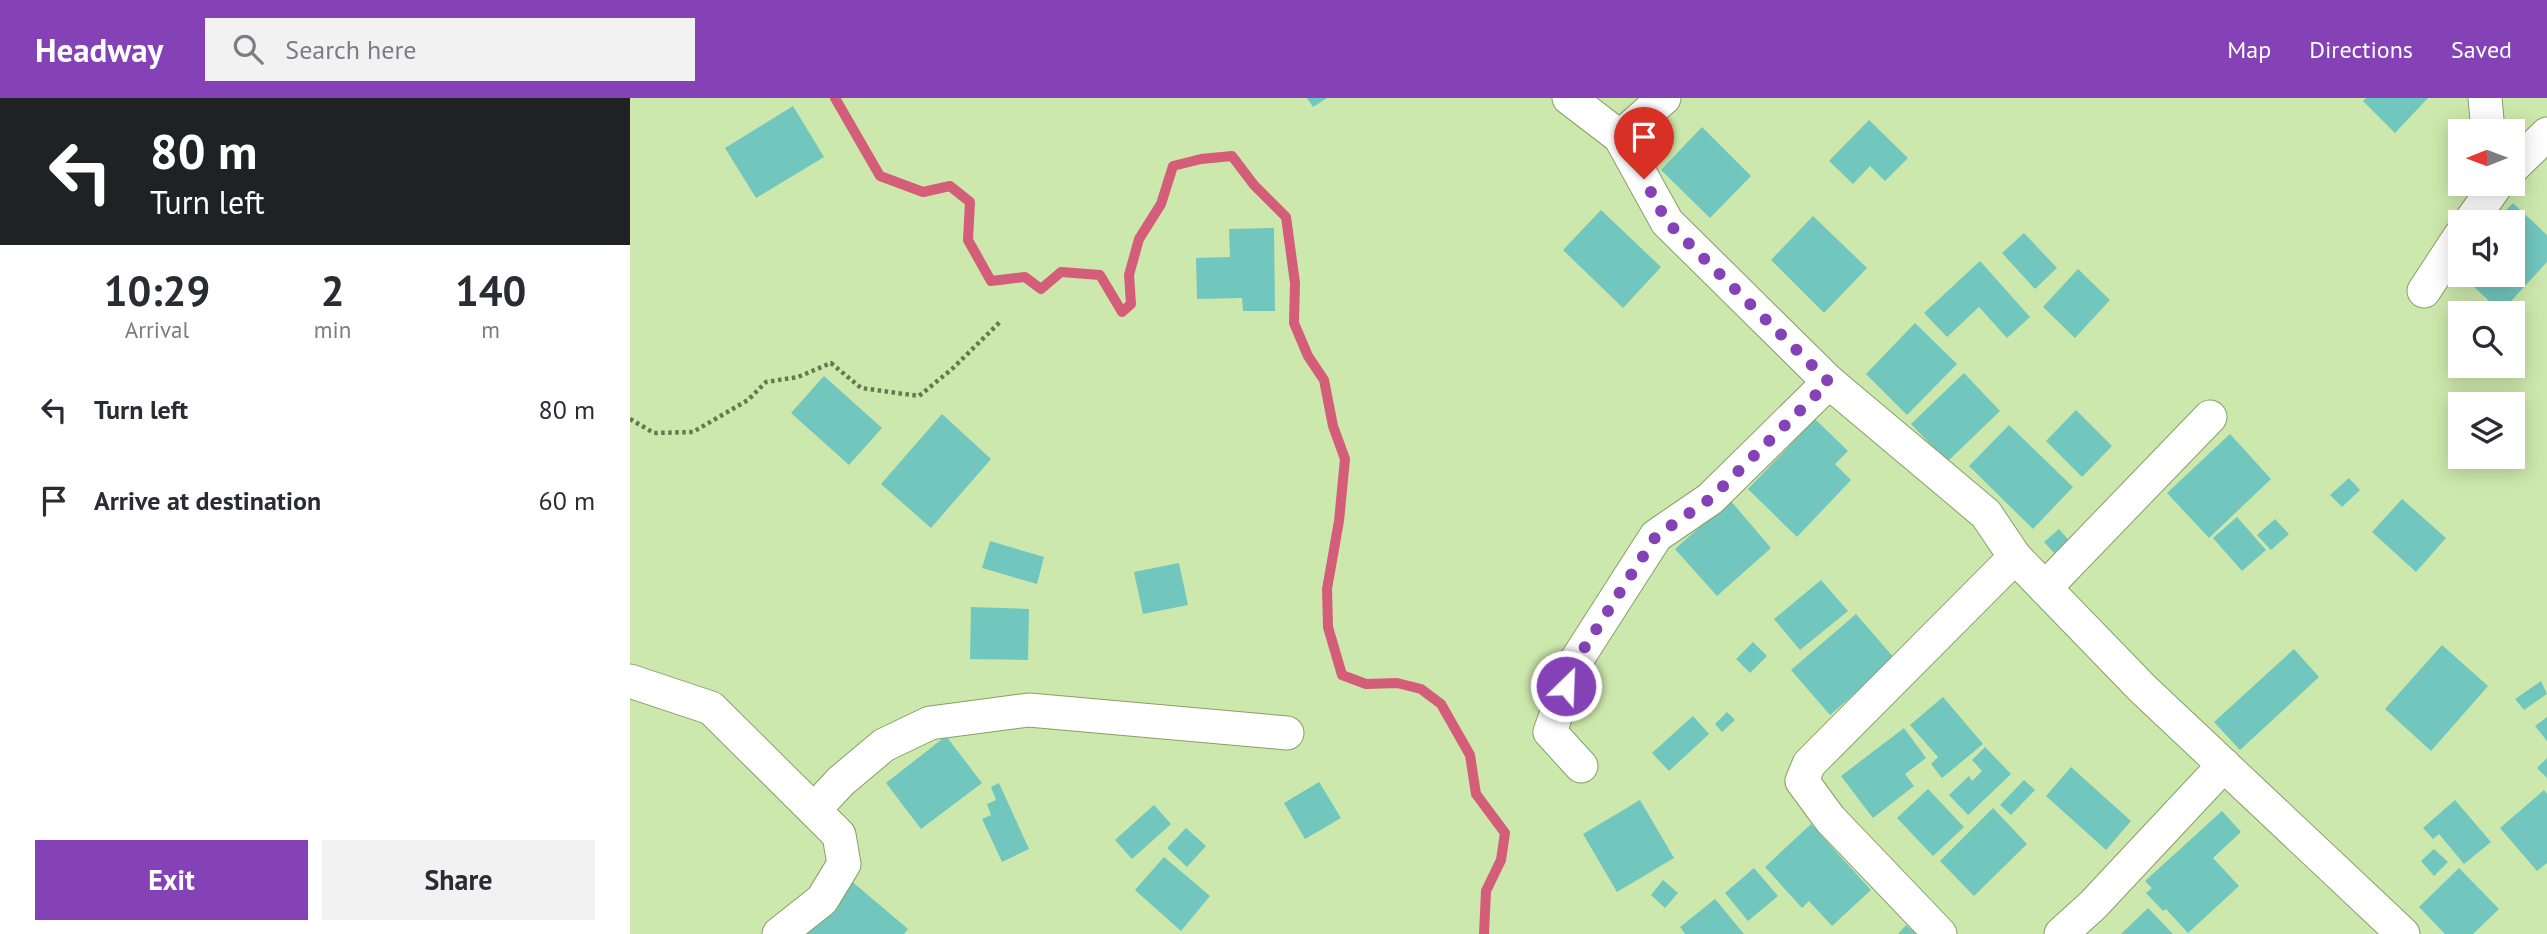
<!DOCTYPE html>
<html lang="en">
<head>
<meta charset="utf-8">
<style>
  :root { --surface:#fff; --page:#f2f2f3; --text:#2b2b33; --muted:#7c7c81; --accent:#8442b6 }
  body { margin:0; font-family:"PT Sans",sans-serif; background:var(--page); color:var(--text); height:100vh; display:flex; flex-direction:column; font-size:26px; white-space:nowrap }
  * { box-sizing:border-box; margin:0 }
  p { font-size:23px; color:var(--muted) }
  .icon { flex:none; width:38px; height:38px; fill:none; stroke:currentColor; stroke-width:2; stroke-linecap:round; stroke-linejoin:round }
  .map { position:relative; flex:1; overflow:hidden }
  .side { display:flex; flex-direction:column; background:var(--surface); width:630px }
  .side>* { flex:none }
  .hud { background:#202124; color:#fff; overflow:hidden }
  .needle { width:46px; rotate:269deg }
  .fabs { position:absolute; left:1818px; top:21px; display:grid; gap:14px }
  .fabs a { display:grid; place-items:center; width:77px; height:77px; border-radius:0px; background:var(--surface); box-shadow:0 4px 18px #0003; font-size:35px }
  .pin { position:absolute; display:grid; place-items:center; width:60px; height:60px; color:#fff; margin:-72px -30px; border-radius:50% 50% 50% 0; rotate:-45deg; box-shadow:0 0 7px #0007 }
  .pin .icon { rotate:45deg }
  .me { position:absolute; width:77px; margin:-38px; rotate:24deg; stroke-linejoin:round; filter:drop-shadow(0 0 5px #0008) }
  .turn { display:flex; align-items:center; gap:24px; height:147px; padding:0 35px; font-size:32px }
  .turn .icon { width:91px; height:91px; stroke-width:2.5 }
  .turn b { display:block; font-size:49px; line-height:60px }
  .eta { display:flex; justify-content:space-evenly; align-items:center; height:119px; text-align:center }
  .eta b { font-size:42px; font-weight:600; line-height:49px }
  .primary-button { display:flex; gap:14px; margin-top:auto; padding:14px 35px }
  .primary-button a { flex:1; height:80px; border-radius:0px; background:var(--accent); color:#fff; font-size:28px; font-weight:600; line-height:80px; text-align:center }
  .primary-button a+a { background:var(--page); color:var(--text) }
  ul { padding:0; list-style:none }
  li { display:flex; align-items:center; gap:21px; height:91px; padding:0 35px }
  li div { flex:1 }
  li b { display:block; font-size:26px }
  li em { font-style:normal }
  header { display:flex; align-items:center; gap:42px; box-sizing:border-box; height:98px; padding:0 35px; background:var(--accent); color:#fff }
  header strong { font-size:33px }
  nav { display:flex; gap:38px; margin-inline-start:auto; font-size:24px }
  .search { width:490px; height:63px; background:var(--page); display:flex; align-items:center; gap:18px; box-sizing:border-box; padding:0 24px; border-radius:0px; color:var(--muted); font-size:26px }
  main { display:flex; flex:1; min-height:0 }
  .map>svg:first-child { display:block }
</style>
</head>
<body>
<header>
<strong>Headway</strong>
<div class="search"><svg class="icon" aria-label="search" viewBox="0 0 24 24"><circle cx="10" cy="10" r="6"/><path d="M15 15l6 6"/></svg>Search here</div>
<nav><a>Map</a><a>Directions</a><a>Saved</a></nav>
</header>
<main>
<section class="side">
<div class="hud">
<div class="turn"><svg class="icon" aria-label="left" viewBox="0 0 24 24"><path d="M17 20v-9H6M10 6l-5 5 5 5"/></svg><div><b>80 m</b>Turn left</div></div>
</div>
<div class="eta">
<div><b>10:29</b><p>Arrival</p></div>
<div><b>2</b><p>min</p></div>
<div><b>140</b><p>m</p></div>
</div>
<ul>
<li><svg class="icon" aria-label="left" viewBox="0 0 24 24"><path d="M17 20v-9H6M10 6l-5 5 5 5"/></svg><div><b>Turn left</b></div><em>80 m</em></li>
<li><svg class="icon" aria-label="arrive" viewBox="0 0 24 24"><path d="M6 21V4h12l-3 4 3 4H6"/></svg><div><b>Arrive at destination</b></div><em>60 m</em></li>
</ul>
<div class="primary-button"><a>Exit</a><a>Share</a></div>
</section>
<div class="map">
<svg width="1917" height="836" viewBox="0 0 1917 836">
  <rect width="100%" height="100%" fill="#cde8ac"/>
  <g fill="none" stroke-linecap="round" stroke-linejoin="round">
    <!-- stream -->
    <path stroke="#d45d7a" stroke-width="10" d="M205 0 250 78 293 94 320 88 340 104 338 142 361 183 395 179 411 191 431 174 470 177 492 214 501 206 499 177 509 141 531 106 543 68 571 61 602 58 624 87 656 119 665 185 664 225 678 258 694 282 703 328 715 361 709 423 697 491 698 529 712 577 736 586 767 585 791 591 811 606 840 657 846 696 875 735 871 762 856 793 854 836"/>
  </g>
  <!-- building -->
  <g fill="#71c7be">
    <path d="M677 0H697L683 9Z"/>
    <path d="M1736 0H1798L1765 35 1733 3Z"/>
    <path d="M163 8 194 59 126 100 95 50Z"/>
    <path d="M1239 22 1278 60 1255 83 1240 68 1223 86 1199 63Z"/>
    <path d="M1072 29 1121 78 1080 120 1031 72Z"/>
    <path d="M1883 105 1917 137V164L1871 214 1831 177H1883V124H1865Z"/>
    <path d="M971 112 1031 169 993 210 933 152Z"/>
    <path d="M1183 118 1237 170 1194 215 1141 162Z"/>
    <path d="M644 130 645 213H613L612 200 567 201 566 160 600 159 599 131Z"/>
    <path d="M1394 135 1427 170 1405 191 1372 155Z"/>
    <path d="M1350 163 1400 219 1377 240 1349 209 1317 239 1294 215Z"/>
    <path d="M1448 171 1480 202 1445 240 1413 209Z"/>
    <path d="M1285 225 1327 266 1277 317 1236 276Z"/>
    <path d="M1334 275 1370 313 1317 364 1281 326Z"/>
    <path d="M194 278 252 330 219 367 161 315Z"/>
    <path d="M1446 312 1482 348 1452 379 1416 343Z"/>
    <path d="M312 316 361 361 301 430 251 386Z"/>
    <path d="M1185 321 1218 353 1205 366 1221 382 1167 439 1118 391Z"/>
    <path d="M1379 327 1443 389 1403 431 1339 368Z"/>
    <path d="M1600 336 1641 381 1579 440 1537 395Z"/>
    <path d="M1719 380 1730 392 1712 409 1700 397Z"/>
    <path d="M1772 401 1816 440 1786 474 1742 434Z"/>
    <path d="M1100 402 1141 450 1087 498 1045 451Z"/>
    <path d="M1607 419 1636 452 1612 473 1583 440Z"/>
    <path d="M1645 421 1659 436 1641 452 1627 437Z"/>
    <path d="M1429 431 1442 446 1428 459 1414 444Z"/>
    <path d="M360 443 414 459 407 486 352 470Z"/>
    <path d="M549 465 558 507 513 516 504 474Z"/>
    <path d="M1191 482 1218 513 1170 552 1144 521Z"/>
    <path d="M341 509 399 511 398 562 340 561Z"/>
    <path d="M1226 516 1265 561 1200 617 1161 572Z"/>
    <path d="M1123 544 1137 558 1120 575 1106 561Z"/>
    <path d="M1812 547 1858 588 1801 653 1755 611Z"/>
    <path d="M1664 551 1689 579 1610 652 1584 624Z"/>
    <path d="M1911 583 1917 596 1894 612 1885 601Z"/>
    <path d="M1313 599 1353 646 1312 680 1301 666 1308 659 1280 627Z"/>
    <path d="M1097 614 1105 622 1092 634 1085 626Z"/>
    <path d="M1063 618 1079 636 1039 673 1022 655Z"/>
    <path d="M1917 619V643L1905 628Z"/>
    <path d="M1274 630 1296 660 1275 676 1284 688 1243 720 1211 678Z"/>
    <path d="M316 638 352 685 291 731 256 685Z"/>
    <path d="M1355 649 1381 676 1338 717 1319 697 1339 678 1342 683 1352 673 1342 662Z"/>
    <path d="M1917 660V680L1907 670Z"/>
    <path d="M1441 669 1501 723 1476 752 1416 698Z"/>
    <path d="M1394 682 1405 692 1381 717 1370 707Z"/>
    <path d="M689 684 711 720 675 741 654 705Z"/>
    <path d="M369 685 399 751 372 764 352 721 361 717 357 706 366 702 361 689Z"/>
    <path d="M1298 691 1334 729 1303 758 1267 720Z"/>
    <path d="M1914 692 1917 696V765L1907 773 1870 730Z"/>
    <path d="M1010 702 1044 760 987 794 953 736Z"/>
    <path d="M1825 702 1861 744 1834 766 1809 736 1803 741 1793 730Z"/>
    <path d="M524 707 541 726 502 761 485 742Z"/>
    <path d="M1363 710 1397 746 1344 798 1310 763Z"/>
    <path d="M1592 713 1611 734 1583 760 1609 788 1558 835 1536 811 1533 813 1516 795 1522 790 1515 783Z"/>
    <path d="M1181 726 1241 792 1202 828 1179 803 1172 810 1135 769Z"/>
    <path d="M556 730 576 748 557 769 537 750Z"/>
    <path d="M1804 751 1818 764 1804 778 1791 763Z"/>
    <path d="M534 759 580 798 551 833 505 792Z"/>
    <path d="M1124 770 1148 798 1118 823 1095 795Z"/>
    <path d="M1829 770 1869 811 1843 836H1815L1789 809Z"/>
    <path d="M219 781 278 831 274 836H172Z"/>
    <path d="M1033 782 1048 795 1035 810 1021 797Z"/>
    <path d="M1085 801 1114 836H1055L1050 829Z"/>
    <path d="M1518 810 1543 836H1491Z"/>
    <path d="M1276 827 1286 836H1268Z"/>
  </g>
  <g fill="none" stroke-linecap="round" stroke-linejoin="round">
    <defs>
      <g id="minor">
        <path d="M939 0 990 39 1037 124 1199 284 1356 416 1385 459 1513 591 1773 836"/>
        <path d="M1855 0 1858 33"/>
        <path d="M990 39 1034 0"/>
        <path d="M1883 69 1917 36"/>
        <path d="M1840 124 1867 86"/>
        <path d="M1794 193 1830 138"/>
        <path d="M1415 490 1580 319"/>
        <path d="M0 583 81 610 209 737 214 766 192 802 149 836"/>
        <path d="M951 668 920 634 944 566 1026 438 1080 401 1199 284"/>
        <path d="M184 712 211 683 254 647 300 625 399 612 657 635"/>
        <path d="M1310 836 1200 721 1172 683 1179 666 1385 459"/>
        <path d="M1431 836 1463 807 1594 667"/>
      </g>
    </defs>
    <!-- minor casing -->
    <use href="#minor" stroke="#879f66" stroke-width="35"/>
    <!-- path -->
    <path stroke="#677851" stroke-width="4.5" stroke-dasharray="3.5 3.5" stroke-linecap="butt" d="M0 321 24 335 63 334 118 302 136 284 168 279 201 265 231 290 289 298 322 271 370 224"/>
    <!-- minor -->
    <use href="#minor" stroke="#fff" stroke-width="33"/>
  </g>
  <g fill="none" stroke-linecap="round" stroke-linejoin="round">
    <!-- route -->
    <path stroke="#8442b6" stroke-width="12" stroke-dasharray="0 21.6" d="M936 588 944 566 1026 438 1080 401 1199 284 1037 124 1014 81"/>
  </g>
</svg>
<div class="fabs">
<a><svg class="needle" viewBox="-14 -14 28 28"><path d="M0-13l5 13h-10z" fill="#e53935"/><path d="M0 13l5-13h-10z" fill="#7c7c81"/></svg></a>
<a><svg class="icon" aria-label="sound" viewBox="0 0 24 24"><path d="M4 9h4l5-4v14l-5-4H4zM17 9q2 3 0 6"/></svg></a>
<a><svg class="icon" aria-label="search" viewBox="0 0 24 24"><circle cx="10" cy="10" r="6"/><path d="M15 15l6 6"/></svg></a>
<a><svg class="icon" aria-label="layers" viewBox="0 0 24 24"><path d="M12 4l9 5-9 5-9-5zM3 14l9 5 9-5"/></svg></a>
</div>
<div class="pin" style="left:1014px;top:81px;background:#d93025"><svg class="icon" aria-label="arrive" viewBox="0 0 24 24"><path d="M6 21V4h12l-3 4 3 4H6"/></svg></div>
<svg class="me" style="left:936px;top:588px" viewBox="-20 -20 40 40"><circle r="17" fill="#8442b6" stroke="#fff" stroke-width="3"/><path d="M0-11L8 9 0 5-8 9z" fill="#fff"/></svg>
</div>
</main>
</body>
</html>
